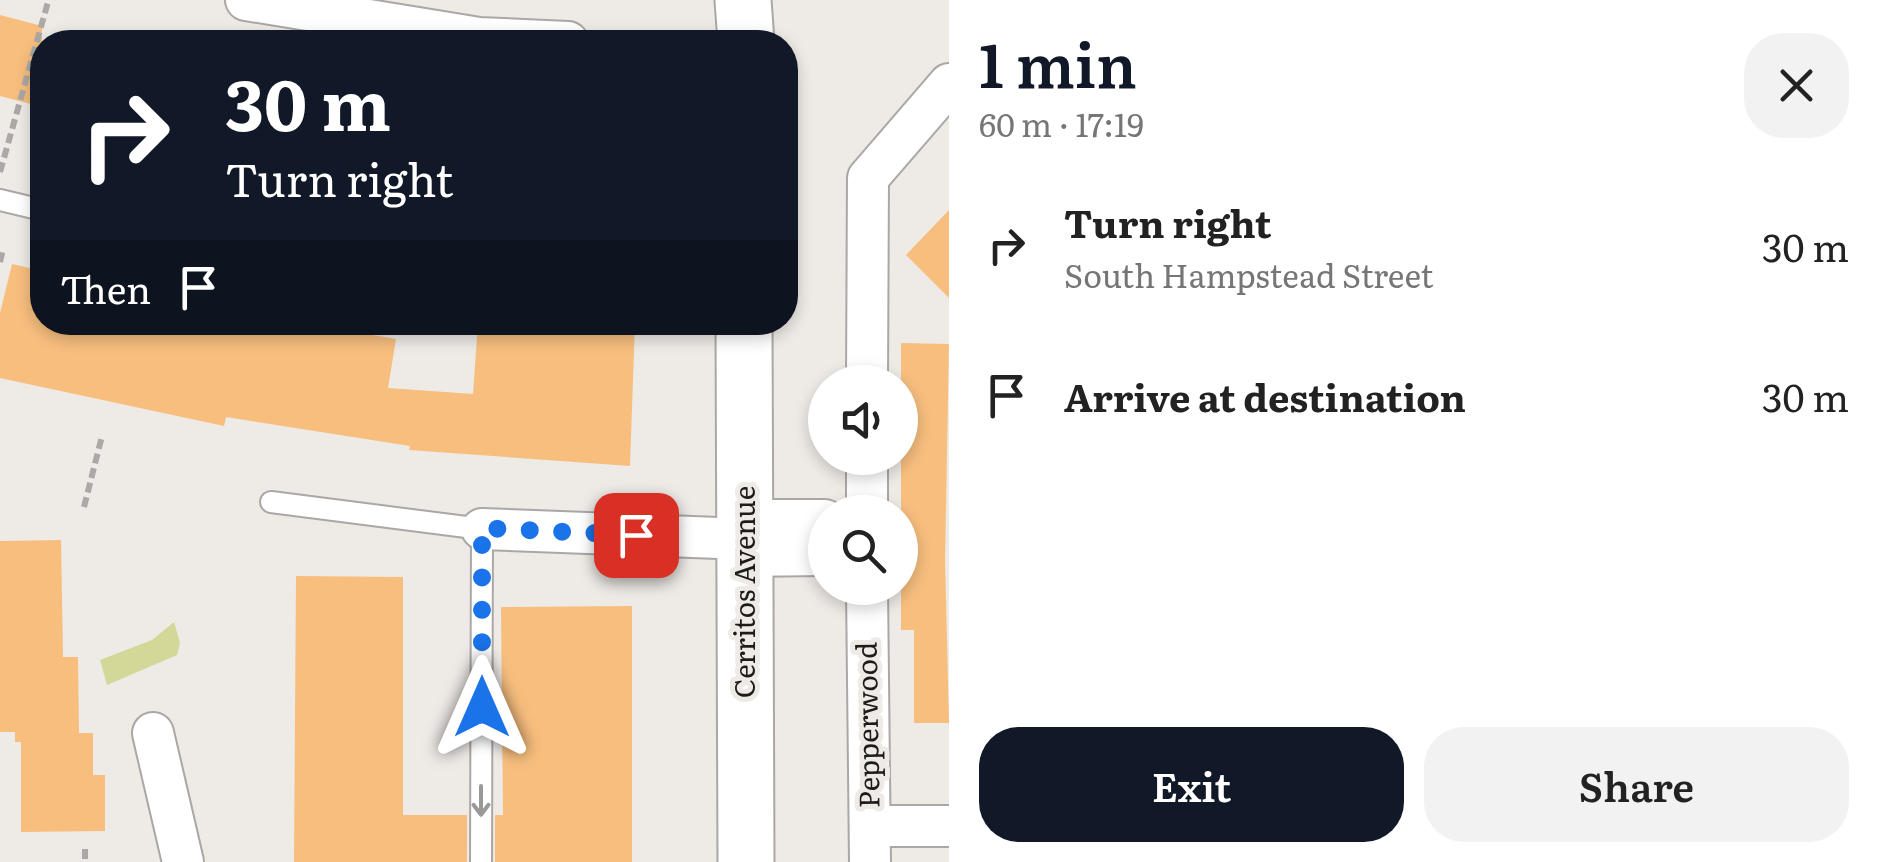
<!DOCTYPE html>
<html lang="en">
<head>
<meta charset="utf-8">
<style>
  :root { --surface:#fff; --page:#f2f2f2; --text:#222; --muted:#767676; --accent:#111827 }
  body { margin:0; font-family:Literata,serif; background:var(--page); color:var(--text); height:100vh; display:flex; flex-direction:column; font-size:38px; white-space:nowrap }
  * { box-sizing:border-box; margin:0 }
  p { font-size:32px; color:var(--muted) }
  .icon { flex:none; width:55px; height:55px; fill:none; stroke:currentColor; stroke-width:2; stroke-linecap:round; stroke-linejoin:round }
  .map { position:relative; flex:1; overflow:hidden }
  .sheet { display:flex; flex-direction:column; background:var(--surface); width:930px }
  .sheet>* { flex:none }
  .top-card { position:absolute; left:30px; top:30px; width:768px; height:305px; border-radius:40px; box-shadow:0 5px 15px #0003; background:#111827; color:#fff; overflow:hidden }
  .fabs { position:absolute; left:808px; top:365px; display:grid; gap:20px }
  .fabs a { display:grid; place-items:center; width:110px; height:110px; border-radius:50%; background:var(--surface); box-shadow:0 5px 15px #0003; font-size:50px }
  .pin { position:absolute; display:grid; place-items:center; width:85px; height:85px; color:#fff; margin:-42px; border-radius:20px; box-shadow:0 5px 15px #0006 }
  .me { position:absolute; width:110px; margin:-55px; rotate:0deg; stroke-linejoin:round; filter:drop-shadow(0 0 8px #0008) }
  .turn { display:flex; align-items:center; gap:35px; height:210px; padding:0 30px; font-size:45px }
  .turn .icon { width:130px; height:130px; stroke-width:2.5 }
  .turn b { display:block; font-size:70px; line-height:85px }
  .then { display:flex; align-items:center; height:95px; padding:0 30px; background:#0003; gap:20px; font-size:38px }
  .round { display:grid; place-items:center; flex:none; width:105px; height:105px; border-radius:40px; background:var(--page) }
  .head { display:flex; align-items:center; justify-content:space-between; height:170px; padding:0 30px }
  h1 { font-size:60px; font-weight:600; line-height:75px; color:var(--accent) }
  .cta { display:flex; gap:20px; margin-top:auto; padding:20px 30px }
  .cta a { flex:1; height:115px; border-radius:40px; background:var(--accent); color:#fff; font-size:40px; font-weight:600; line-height:115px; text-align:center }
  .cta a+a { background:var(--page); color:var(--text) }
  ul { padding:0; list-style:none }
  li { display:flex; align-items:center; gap:30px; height:150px; padding:0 30px }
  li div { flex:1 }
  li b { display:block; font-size:38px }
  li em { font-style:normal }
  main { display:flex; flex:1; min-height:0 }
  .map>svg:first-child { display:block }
</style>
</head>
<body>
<main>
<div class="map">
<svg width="949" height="862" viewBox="0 0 949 862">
  <rect width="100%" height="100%" fill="#eeeae6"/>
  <!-- green -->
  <path fill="#d3d797" d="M174 622 180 643 177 655 107 685 100 660 152 640Z"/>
  <!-- building -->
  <g fill="#f7be7e">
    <path d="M0 15 42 26V107L0 96Z"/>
    <path d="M949 210V298L906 255Z"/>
    <path d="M12 264 42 271V322H296L396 339 388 388 473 394 478 322H635L630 466 409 450 410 446 226 417 224 426 0 378V313Z"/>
    <path d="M901 343 949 344 945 560 949 723H914V630H901Z"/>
    <path d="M61 540 63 657H78L79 733H93V775H105V831L21 832V742H15V732H0V541Z"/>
    <path d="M296 576 403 577V815H467V862H294Z"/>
    <path d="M632 606V862H495V815H503L501 607Z"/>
  </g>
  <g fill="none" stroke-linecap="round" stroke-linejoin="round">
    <defs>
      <g id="lane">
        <path d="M0 200 42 210"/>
        <path d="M271 502 482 529 481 862"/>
      </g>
      <g id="street">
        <path d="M246 0 479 38 568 42"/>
        <path d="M867 382 868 178 949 84"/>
        <path d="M867 512V458"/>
        <path d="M745 520H825"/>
        <path d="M482 529 745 539"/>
        <path d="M745 556 825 555"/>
        <path d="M867 588 870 862"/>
        <path d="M153 733 183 862"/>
        <path d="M870 826H949"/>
      </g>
      <g id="secondary">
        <path d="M743 0 746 42"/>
        <path d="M744 322 746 862"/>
      </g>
    </defs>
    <!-- lane casing -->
    <use href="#lane" stroke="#aba7a4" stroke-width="24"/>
    <!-- street casing -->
    <use href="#street" stroke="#aba7a4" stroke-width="44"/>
    <!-- secondary casing -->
    <use href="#secondary" stroke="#aba7a4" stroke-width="59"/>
    <!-- path -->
    <g stroke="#aba8a5" stroke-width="6" stroke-dasharray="10 5" stroke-linecap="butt">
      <path d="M0 172 48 2"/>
      <path d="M0 262 3 249"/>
      <path d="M84 507 102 436"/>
      <path d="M85 849V862"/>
    </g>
    <!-- lane -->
    <use href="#lane" stroke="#fff" stroke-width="20"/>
    <!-- street -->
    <use href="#street" stroke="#fff" stroke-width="40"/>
    <!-- secondary -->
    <use href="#secondary" stroke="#fff" stroke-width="55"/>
  </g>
  <!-- one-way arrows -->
  <defs><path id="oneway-shaft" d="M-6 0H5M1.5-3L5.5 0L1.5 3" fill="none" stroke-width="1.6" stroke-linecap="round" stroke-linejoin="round" transform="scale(2.5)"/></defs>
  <use stroke="#9a9998" href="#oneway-shaft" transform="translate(481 801) rotate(90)"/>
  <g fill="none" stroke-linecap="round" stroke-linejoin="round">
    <!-- route -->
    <path stroke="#1a73e8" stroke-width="18" stroke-dasharray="0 32.4" d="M482 707V528L636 535"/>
  </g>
  <g text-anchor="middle" stroke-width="10" stroke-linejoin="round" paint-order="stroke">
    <!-- street labels -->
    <g font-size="28" fill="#1e1c1b" stroke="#eeeae6">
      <text transform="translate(745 592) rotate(-90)" y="10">Cerritos Avenue</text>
      <text transform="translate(868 725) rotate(-91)" y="10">Pepperwood</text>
    </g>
  </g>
</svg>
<div class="fabs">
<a><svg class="icon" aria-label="sound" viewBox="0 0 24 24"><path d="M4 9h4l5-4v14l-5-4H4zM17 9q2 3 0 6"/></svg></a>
<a><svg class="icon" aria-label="search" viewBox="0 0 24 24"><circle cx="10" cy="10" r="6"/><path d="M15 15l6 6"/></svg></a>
</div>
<div class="pin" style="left:636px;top:535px;background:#d93025"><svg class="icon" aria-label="arrive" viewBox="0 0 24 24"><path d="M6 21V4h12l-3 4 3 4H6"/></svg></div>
<svg class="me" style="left:482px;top:707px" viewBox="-20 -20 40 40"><path d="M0-17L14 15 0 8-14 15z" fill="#1a73e8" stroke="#fff" stroke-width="4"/></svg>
<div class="top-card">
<div class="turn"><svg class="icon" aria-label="right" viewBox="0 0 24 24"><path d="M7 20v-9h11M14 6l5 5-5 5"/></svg><div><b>30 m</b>Turn right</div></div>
<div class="then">Then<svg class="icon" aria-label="arrive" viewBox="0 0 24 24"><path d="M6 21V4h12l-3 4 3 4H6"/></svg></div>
</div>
</div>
<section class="sheet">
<div class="head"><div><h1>1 min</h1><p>60 m · 17:19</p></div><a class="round"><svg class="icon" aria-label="close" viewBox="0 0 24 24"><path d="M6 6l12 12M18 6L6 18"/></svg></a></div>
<ul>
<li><svg class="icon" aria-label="right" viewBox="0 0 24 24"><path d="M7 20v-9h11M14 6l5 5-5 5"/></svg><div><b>Turn right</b><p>South Hampstead Street</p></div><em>30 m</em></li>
<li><svg class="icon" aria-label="arrive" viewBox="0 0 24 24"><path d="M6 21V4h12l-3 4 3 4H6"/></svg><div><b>Arrive at destination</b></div><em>30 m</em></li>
</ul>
<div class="cta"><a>Exit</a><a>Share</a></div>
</section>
</main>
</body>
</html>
